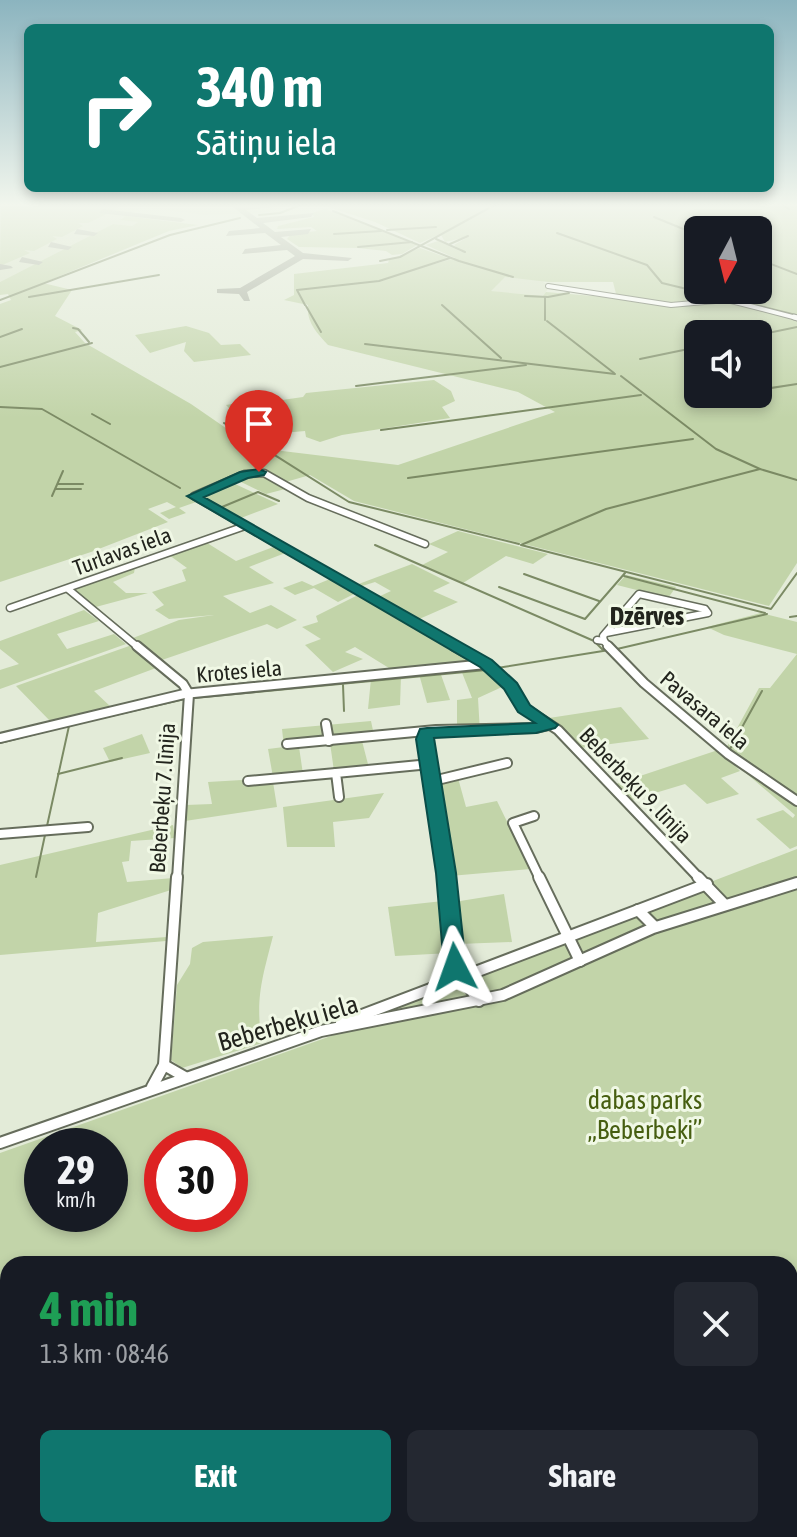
<!DOCTYPE html>
<html lang="en">
<head>
<meta charset="utf-8">
<style>
  :root { --surface:#171b24; --page:#242831; --text:#f1f3f6; --muted:#9ea1a6; --accent:#0f766e }
  body { margin:0; font-family:"Asap Condensed",sans-serif; background:var(--page); color:var(--text); height:100vh; display:flex; flex-direction:column; font-size:30px; white-space:nowrap }
  * { box-sizing:border-box; margin:0 }
  p { font-size:26px; color:var(--muted) }
  .icon { flex:none; width:44px; height:44px; fill:none; stroke:currentColor; stroke-width:2; stroke-linecap:round; stroke-linejoin:round }
  .map { position:relative; flex:1; overflow:hidden }
  .side { position:absolute; left:0px; top:1256px; width:798px; height:282px; display:flex; flex-direction:column; background:var(--surface); border-radius:24px 24px 0 0; box-shadow:0 4px 12px #0003 }
  .side>* { flex:none }
  .guide { position:absolute; left:24px; top:24px; width:750px; height:168px; border-radius:12px; box-shadow:0 4px 12px #0003; background:#0f766e; color:#fff; overflow:hidden }
  .needle { width:52px; rotate:187deg }
  .controls { position:absolute; left:684px; top:216px; display:grid; gap:16px }
  .controls a { display:grid; place-items:center; width:88px; height:88px; border-radius:12px; background:var(--surface); box-shadow:0 4px 12px #0003; font-size:40px }
  .speed { position:absolute; left:24px; top:1128px; display:flex; gap:16px; font-size:40px; font-weight:700; text-align:center }
  .speed>* { display:grid; place-content:center; width:104px; height:104px; border-radius:50%; background:var(--surface); box-shadow:0 4px 12px #0003; line-height:1 }
  .speed small { font-size:20px; font-weight:400 }
  .speed .limit { border:12px solid #d22; background:#fff; color:#111 }
  .pin { position:absolute; display:grid; place-items:center; width:68px; height:68px; color:#fff; margin:-82px -34px; border-radius:50% 50% 50% 0; rotate:-45deg; box-shadow:0 0 8px #0007 }
  .pin .icon { rotate:45deg }
  .me { position:absolute; width:88px; margin:-44px; rotate:356deg; stroke-linejoin:round; filter:drop-shadow(0 0 6px #0008) }
  .turn { display:flex; align-items:center; gap:28px; height:168px; padding:0 40px; font-size:36px }
  .turn .icon { width:104px; height:104px; stroke-width:2.5 }
  .turn b { display:block; font-size:56px; line-height:68px }
  .round { display:grid; place-items:center; flex:none; width:84px; height:84px; border-radius:12px; background:var(--page) }
  .overview { display:flex; align-items:center; justify-content:space-between; height:136px; padding:0 40px }
  h1 { font-size:48px; font-weight:700; line-height:60px; color:#1e9e55 }
  .action { display:flex; gap:16px; margin-top:auto; padding:16px 40px }
  .action a { flex:1; height:92px; border-radius:12px; background:var(--accent); color:#fff; font-size:32px; font-weight:700; line-height:92px; text-align:center }
  .action a+a { background:var(--page); color:var(--text) }
  .map>svg:first-child { display:block }
</style>
</head>
<body>
<div class="map">
<svg width="797" height="1537" viewBox="0 0 797 1537">
  <rect width="100%" height="100%" fill="#e3ebd8"/>
  <!-- built -->
  <g fill="#d8e2c8">
    <path d="M0 203H291L294 205 262 213 205 215 142 207 121 219 140 221 132 226 113 224 0 282Z"/>
    <path d="M505 277 539 279 549 286 544 296 489 291Z"/>
  </g>
  <!-- green -->
  <g fill="#c2d4a9" fill-rule="evenodd">
    <path d="M126 203 112 211H101L107 214 88 223H78L83 226 62 237 52 236 57 239 34 251 24 250 30 253 0 266 1 203Z"/>
    <path d="M316 203H797V563L769 606 354 501 310 475 282 483 289 488 266 494 239 481 189 494 199 501 179 508 186 513 169 519 160 513 176 507 167 502 148 509 168 522 91 552 0 582V304L11 300 8 294 0 295V282L113 224 132 226 138 222 120 220 126 216 198 225 169 231 43 283 72 290 55 316 82 330 75 332 85 343 191 404 249 444 245 446 259 453 274 450 398 465 555 412 518 392 328 345C317 333 306 322 308 305L284 300 294 295V274L388 263 389 260 420 248 448 258 431 265 455 258 426 245 438 241 462 252 454 245 468 237 445 242 441 235 454 228 420 243 375 222ZM698 230H758V290H698ZM505 277 548 282H613L617 298 546 292 543 296 491 291ZM698 334H758V394H698Z"/>
    <path d="M325 209 417 245 402 254 392 255 386 251 358 248 299 247 287 239 291 234 317 231 311 227 277 229 278 226 314 217 312 213Z"/>
    <path d="M186 326 209 333 221 345 240 344 251 355 194 362 184 351 186 342 150 353 135 335Z"/>
    <path d="M434 380 451 391 455 401 442 407 450 418 342 435 320 442 306 437 305 431C271 435 250 432 226 405L238 403 249 411 277 406 275 401 303 397 306 393Z"/>
    <path d="M233 483 278 504 241 518 200 495Z"/>
    <path d="M458 531 548 554 533 564 506 556 463 583 422 565 448 552 429 544Z"/>
    <path d="M204 541 236 561 276 546 288 552 249 567 274 583 223 596 250 613 271 605 297 620 277 629 267 624 159 661 133 638 179 620 214 615 169 619 155 610 164 605 152 592 186 581 182 570 187 568 169 555Z"/>
    <path d="M412 564 450 583 433 591 458 602 417 620 378 597 391 591 375 582 359 587 356 585Z"/>
    <path d="M135 567 134 573 113 582 126 593H148L92 608 74 593 75 588Z"/>
    <path d="M626 575 676 587 668 598 617 585Z"/>
    <path d="M330 579 354 594 338 602 314 588 295 595 283 588 302 581 313 586Z"/>
    <path d="M360 594 480 663 397 673 355 647 345 652 363 659 333 672 305 645 321 639 302 627 318 622 316 616Z"/>
    <path d="M84 610 99 621 57 634 67 649 114 634 126 644 0 689V670L19 664 0 649V641Z"/>
    <path d="M761 613 797 622V654L724 635 707 627Z"/>
    <path d="M132 645 156 668 94 691 112 708 51 722 16 686Z"/>
    <path d="M797 654V846L790 849 756 819 783 810 793 818 795 815 727 757 740 771 721 778 739 794 707 804 685 784 632 800 616 784 718 750 723 754 759 688H770Z"/>
    <path d="M483 667 502 687 478 698 480 733 457 735V700L472 698 461 670Z"/>
    <path d="M440 672 450 700 427 703 419 674Z"/>
    <path d="M401 676 400 705 368 709 371 679Z"/>
    <path d="M621 707 649 739 580 748 549 718Z"/>
    <path d="M371 721 375 740 362 741 369 768 334 771 330 743 299 747 303 774 273 777 268 749 284 747 282 729Z"/>
    <path d="M142 734 150 753 110 762 103 748Z"/>
    <path d="M458 778 466 807 497 801 530 869 450 876 437 782Z"/>
    <path d="M242 780 244 786 273 782 277 807 185 821 186 805 212 804 208 782Z"/>
    <path d="M384 793 369 818 333 822 335 847H287L283 807Z"/>
    <path d="M173 825 175 838 131 841 129 861 122 862 127 882 173 878 171 890 98 913 96 942 167 937 166 941 0 955V865Z"/>
    <path d="M797 849V1537H0V1153L348 1030 363 1015ZM42 1146H110V1214H42ZM162 1146H230V1214H162ZM8 1264H790V1530H8Z"/>
    <path d="M504 894 512 942 459 944 454 902Z"/>
    <path d="M443 901 450 953 395 956 388 907Z"/>
    <path d="M273 936C262 979 255 999 262 1043L182 1068 171 1060 177 985 190 964 192 948 203 942Z"/>
  </g>
  <g fill="none" stroke-linecap="round" stroke-linejoin="round">
    <!-- stream-far1 -->
    <g stroke="#7b8a64" stroke-width="2">
      <path d="M779 203 789 209"/>
      <path d="M492 207 499 203"/>
      <path d="M333 211 459 261 513 277"/>
      <path d="M259 215 280 213 303 204 300 203"/>
      <path d="M654 217 698 235"/>
      <path d="M387 230 436 227"/>
      <path d="M557 233 647 265 662 283 720 297"/>
      <path d="M334 234 381 231"/>
      <path d="M436 239 465 252"/>
      <path d="M450 244 468 236"/>
      <path d="M358 247 412 242"/>
      <path d="M758 259 797 274"/>
      <path d="M380 261 400 257 489 208"/>
      <path d="M525 296 548 297 569 293"/>
      <path d="M29 297 159 275"/>
      <path d="M545 297V320"/>
      <path d="M0 300 170 235 240 218"/>
      <path d="M305 305 297 290 379 281 450 258"/>
      <path d="M442 305 501 358"/>
      <path d="M756 305 796 315"/>
      <path d="M306 306 321 332"/>
      <path d="M547 321 614 373"/>
      <path d="M73 328 78 329 89 342"/>
      <path d="M758 335 797 327"/>
      <path d="M0 337 22 329"/>
      <path d="M365 344 615 374"/>
      <path d="M640 359 698 347"/>
      <path d="M0 367 92 343"/>
      <path d="M621 376 716 449 760 469 797 480"/>
      <path d="M356 386 526 365"/>
      <path d="M758 390 797 384"/>
      <path d="M717 397 733 394"/>
      <path d="M0 407 42 409 180 488"/>
      <path d="M92 414 110 424"/>
      <path d="M224 423 349 502 519 544"/>
      <path d="M381 430 641 395"/>
      <path d="M760 469 606 509 521 545 771 609 797 573"/>
      <path d="M408 478 693 439"/>
      <path d="M58 484H83"/>
      <path d="M56 489H81"/>
      <path d="M52 496 63 471"/>
      <path d="M222 507 258 492 279 501"/>
      <path d="M375 545 594 641 604 651"/>
      <path d="M313 568 343 586"/>
      <path d="M524 574 599 601"/>
      <path d="M624 576 765 613"/>
      <path d="M499 587 585 619 625 573"/>
      <path d="M348 588 352 591"/>
      <path d="M790 617 797 616"/>
      <path d="M617 649 767 614"/>
      <path d="M497 668 603 651"/>
      <path d="M343 685 344 711"/>
      <path d="M193 698 486 670"/>
      <path d="M102 718 185 699"/>
      <path d="M0 743 91 720"/>
      <path d="M730 749 762 691"/>
      <path d="M58 774 122 758"/>
      <path d="M47 826 69 726"/>
      <path d="M36 877 45 835"/>
    </g>
    <!-- stream -->
    <g stroke="#7b8a64" stroke-width="3">
      <path d="M790 1414 797 1415"/>
      <path d="M0 1433 8 1443"/>
      <path d="M76 1530 81 1537"/>
    </g>
    <!-- taxiway -->
    <g fill="#a4aa9b" fill-rule="evenodd">
      <path d="M189 203H199L192 206Z"/>
      <path d="M228 203 240 206 277 203 274 207 246 210 257 218 314 213 311 217 263 223 275 232 311 229 308 234 281 237 303 253 352 258 348 261 303 259 247 292 250 301H244L239 294 217 293V289L240 288 295 256 287 250 242 254 245 249 281 245 265 233 226 236 229 231 260 228Z"/>
      <path d="M102 209 181 218 185 220 181 222 99 213Z"/>
      <path d="M77 229 98 233 94 236 74 234Z"/>
      <path d="M51 242 72 247 68 250 48 247Z"/>
      <path d="M22 257 43 262 39 265 19 262Z"/>
      <path d="M0 264 11 266 13 268 0 270Z"/>
    </g>
    <defs>
      <path id="minor-far4" d="M548 286 671 305 727 300 797 318"/>
      <path id="minor-far3" d="M794 317 797 318"/>
      <g id="minor-far2">
        <path d="M425 544 308 498 264 473 245 474 194 496 458 648"/>
        <path d="M68 589 139 648"/>
        <path d="M10 608 245 526"/>
        <path d="M597 640 604 641 610 648"/>
        <path d="M604 641 603 636 639 594 705 609 708 613 606 633"/>
      </g>
      <g id="minor-far1">
        <path d="M137 646 183 684 189 694 177 879"/>
        <path d="M454 646 486 664 511 686 524 708 558 730 700 879"/>
        <path d="M608 646 644 683 728 754 797 801"/>
        <path d="M326 724 329 741"/>
        <path d="M427 733 425 739 447 879"/>
        <path d="M0 738 184 694 486 664"/>
        <path d="M287 744 436 730 536 728 549 725"/>
        <path d="M248 781 336 773"/>
        <path d="M433 781 507 763"/>
        <path d="M339 797 336 773 430 764"/>
        <path d="M534 816 513 823 540 879"/>
        <path d="M0 834 88 827"/>
      </g>
      <g id="minor">
        <path d="M446 877 455 967 479 1001"/>
        <path d="M539 877 580 961"/>
        <path d="M698 877 725 905"/>
        <path d="M638 910 655 927"/>
        <path d="M341 1023 707 884"/>
        <path d="M164 1065 185 1077"/>
        <path d="M152 1087 164 1065 177 877"/>
        <path d="M0 1143 321 1031 503 995 653 928 797 883"/>
      </g>
      <path id="tertiary" d="M671 1530H693L697 1537H675Z"/>
      <g id="trunk">
        <path d="M0 1346 8 1347V1365L0 1364Z"/>
        <path d="M0 1373 8 1374V1392L0 1391Z"/>
        <path d="M790 1498 797 1500V1520L790 1518Z"/>
        <path d="M722 1530H767L770 1537H725Z"/>
      </g>
    </defs>
    <!-- minor-far4 casing -->
    <use href="#minor-far4" stroke="#666d5c" stroke-width="6"/>
    <!-- minor-far3 casing -->
    <use href="#minor-far3" stroke="#666d5c" stroke-width="7"/>
    <!-- minor-far2 casing -->
    <use href="#minor-far2" stroke="#666d5c" stroke-width="9"/>
    <!-- minor-far1 casing -->
    <use href="#minor-far1" stroke="#666d5c" stroke-width="12"/>
    <!-- minor casing -->
    <use href="#minor" stroke="#666d5c" stroke-width="14"/>
    <!-- tertiary casing -->
    <use href="#tertiary" stroke="#666d5c" stroke-width="4"/>
    <!-- trunk casing -->
    <use href="#trunk" stroke="#666d5c" stroke-width="4"/>
    <!-- minor-far4 -->
    <use href="#minor-far4" stroke="#fff" stroke-width="4"/>
    <!-- minor-far3 -->
    <use href="#minor-far3" stroke="#fff" stroke-width="5"/>
    <!-- minor-far2 -->
    <use href="#minor-far2" stroke="#fff" stroke-width="6"/>
    <!-- minor-far1 -->
    <use href="#minor-far1" stroke="#fff" stroke-width="8"/>
    <!-- minor -->
    <use href="#minor" stroke="#fff" stroke-width="10"/>
    <!-- tertiary -->
    <use href="#tertiary" fill="#fff" fill-rule="evenodd"/>
    <!-- trunk -->
    <use href="#trunk" fill="#fff" fill-rule="evenodd"/>
  </g>
  <!-- sky -->
  <linearGradient id="sky" x2="0" y2="1"><stop stop-color="#8bb4bf"/><stop offset="0.49" stop-color="#f2f6ed"/><stop offset="1" stop-color="#f2f6ed" stop-opacity="0"/></linearGradient>
  <rect width="797" height="418" fill="url(#sky)"/>
  <!-- route -->
  <path fill="#0f766e" stroke="#0a4d48" stroke-width="2" d="M259 469 266 472 264 475 248 478 204 497 492 660 517 683 530 705 558 725 555 728 536 733 434 738 456 873 466 967 463 973H447L444 967 436 873 416 739 420 729 427 728 535 723 518 712 504 689 480 667 187 496 240 472Z"/>
  <g text-anchor="middle" stroke-width="6" stroke-linejoin="round" paint-order="stroke">
    <!-- street labels -->
    <g font-size="22" fill="#22241d" stroke="#f0f8e5">
      <text transform="translate(122 551) rotate(-20)" y="8">Turlavas iela</text>
      <text transform="translate(239 671) rotate(-5)" y="8">Krotes iela</text>
      <text transform="translate(705 710) rotate(40)" y="8">Pavasara iela</text>
      <text transform="translate(636 785) rotate(46)" y="8">Beberbeķu 9. līnija</text>
      <text transform="translate(162 798) rotate(-86)" y="8">Beberbeķu 7. līnija</text>
    </g>
    <!-- quarter labels -->
    <g font-size="26" font-weight="bold" fill="#22241d" stroke="#f0f8e5">
      <text x="647" y="625">Dzērves</text>
    </g>
    <!-- near-street labels -->
    <g font-size="26" fill="#22241d" stroke="#f0f8e5">
      <text transform="translate(288 1023) rotate(-16)" y="9">Beberbeķu iela</text>
    </g>
    <!-- near-park labels -->
    <g font-size="26" fill="#465e10" stroke="#f0f8e5">
      <text x="645" y="1109">dabas parks<tspan x="645" dy="30">„Beberbeķi”</tspan></text>
    </g>
  </g>
</svg>
<div class="controls">
<a><svg class="needle" viewBox="-14 -14 28 28"><path d="M0-13l5 13h-10z" fill="#e53935"/><path d="M0 13l5-13h-10z" fill="#9ea1a6"/></svg></a>
<a><svg class="icon" aria-label="sound" viewBox="0 0 24 24"><path d="M4 9h4l5-4v14l-5-4H4zM17 9q2 3 0 6"/></svg></a>
</div>
<div class="speed"><div>29<small>km/h</small></div><div class="limit">30</div></div>
<div class="pin" style="left:259px;top:472px;background:#d93025"><svg class="icon" aria-label="arrive" viewBox="0 0 24 24"><path d="M6 21V4h12l-3 4 3 4H6"/></svg></div>
<svg class="me" style="left:455px;top:967px" viewBox="-20 -20 40 40"><path d="M0-17L14 15 0 8-14 15z" fill="#0f766e" stroke="#fff" stroke-width="4"/></svg>
<div class="guide">
<div class="turn"><svg class="icon" aria-label="right" viewBox="0 0 24 24"><path d="M7 20v-9h11M14 6l5 5-5 5"/></svg><div><b>340 m</b>Sātiņu iela</div></div>
</div>
<section class="side">
<div class="overview"><div><h1>4 min</h1><p>1.3 km · 08:46</p></div><a class="round"><svg class="icon" aria-label="close" viewBox="0 0 24 24"><path d="M6 6l12 12M18 6L6 18"/></svg></a></div>
<div class="action"><a>Exit</a><a>Share</a></div>
</section>
</div>
</body>
</html>
